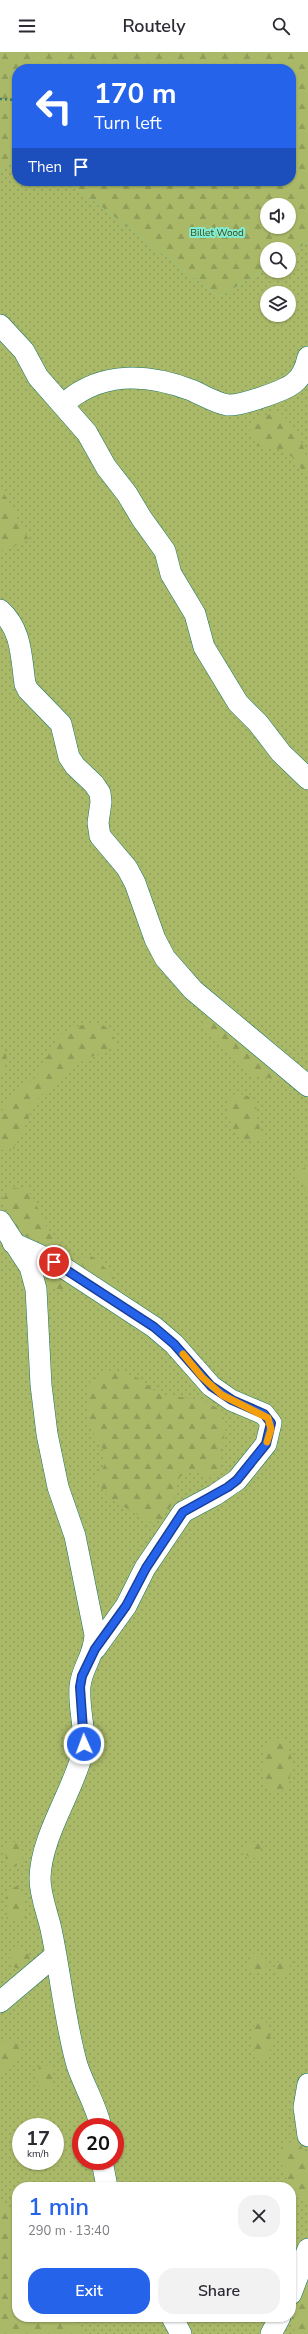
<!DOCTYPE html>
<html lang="en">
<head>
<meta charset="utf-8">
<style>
  :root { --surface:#fff; --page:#f2f2f3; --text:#2b2b33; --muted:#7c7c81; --accent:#2563eb }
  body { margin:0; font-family:"Nunito Sans",sans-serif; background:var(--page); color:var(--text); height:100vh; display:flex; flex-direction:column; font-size:15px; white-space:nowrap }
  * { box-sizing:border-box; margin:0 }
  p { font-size:13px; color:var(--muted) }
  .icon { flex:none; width:22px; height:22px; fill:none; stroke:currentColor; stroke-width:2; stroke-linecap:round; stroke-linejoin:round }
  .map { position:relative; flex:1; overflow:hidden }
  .sheet { position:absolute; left:12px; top:2130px; width:284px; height:140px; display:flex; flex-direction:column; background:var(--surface); border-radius:16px; box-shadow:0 1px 3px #0004 }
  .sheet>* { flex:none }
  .hud { position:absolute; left:12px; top:12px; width:284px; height:122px; border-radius:16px; box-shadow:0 1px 3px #0004; background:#2563eb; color:#fff; overflow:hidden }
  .controls { position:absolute; left:260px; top:146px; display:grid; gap:8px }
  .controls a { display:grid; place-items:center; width:36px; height:36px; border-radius:50%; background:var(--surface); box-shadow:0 1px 3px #0004; font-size:20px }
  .speed { position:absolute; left:12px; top:2066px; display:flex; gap:8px; font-size:20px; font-weight:700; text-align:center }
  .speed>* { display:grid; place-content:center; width:52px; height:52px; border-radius:50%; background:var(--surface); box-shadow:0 1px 3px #0004; line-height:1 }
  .speed small { font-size:10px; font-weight:400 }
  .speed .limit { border:6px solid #d22; background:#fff; color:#111 }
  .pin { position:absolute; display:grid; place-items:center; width:34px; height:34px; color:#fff; margin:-17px; border:2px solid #fff; border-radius:50%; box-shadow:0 1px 4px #0007 }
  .me { position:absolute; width:44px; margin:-22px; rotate:358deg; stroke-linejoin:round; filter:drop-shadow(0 0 3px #0008) }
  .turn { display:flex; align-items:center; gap:14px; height:84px; padding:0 16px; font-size:18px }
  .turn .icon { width:52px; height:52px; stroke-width:2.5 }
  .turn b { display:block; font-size:28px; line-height:34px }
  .then { display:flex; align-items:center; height:38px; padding:0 16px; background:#0003; gap:8px; font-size:15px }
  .round { display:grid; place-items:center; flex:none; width:42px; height:42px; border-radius:16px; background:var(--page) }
  .headline { display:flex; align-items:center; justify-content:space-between; height:68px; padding:0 16px }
  h1 { font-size:24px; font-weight:600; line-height:30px; color:var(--accent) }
  .cta { display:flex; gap:8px; margin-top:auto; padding:8px 16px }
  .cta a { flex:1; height:46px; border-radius:16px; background:var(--accent); color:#fff; font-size:16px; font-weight:600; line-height:46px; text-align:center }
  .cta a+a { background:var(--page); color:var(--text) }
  header { display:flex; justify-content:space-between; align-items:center; height:52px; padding:0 16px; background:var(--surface); font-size:18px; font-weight:600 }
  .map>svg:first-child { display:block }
</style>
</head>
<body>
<header><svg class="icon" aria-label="menu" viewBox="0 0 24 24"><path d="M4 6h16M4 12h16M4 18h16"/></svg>Routely<svg class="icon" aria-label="search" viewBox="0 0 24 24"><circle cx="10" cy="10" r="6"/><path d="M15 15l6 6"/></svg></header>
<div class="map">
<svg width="308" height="2282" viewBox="0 0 308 2282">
  <defs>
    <pattern id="grass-dots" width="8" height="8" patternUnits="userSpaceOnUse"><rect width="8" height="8" fill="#aab968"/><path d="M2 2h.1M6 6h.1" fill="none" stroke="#909e59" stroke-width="1.8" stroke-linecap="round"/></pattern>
    <pattern id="forest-firs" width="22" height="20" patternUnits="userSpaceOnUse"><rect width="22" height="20" fill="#aab968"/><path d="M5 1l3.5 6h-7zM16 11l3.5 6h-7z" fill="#909e59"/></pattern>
  </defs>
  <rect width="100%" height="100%" fill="#71dfc7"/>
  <!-- grass -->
  <path fill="url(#grass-dots)" fill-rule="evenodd" d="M17 107V129H68L219 245 267 216V219H289V202L308 190V2282H20L0 2259V119ZM267 241H289V263H267ZM21 2075H55V2109H21ZM81 2075H115V2109H81ZM17 2135H291V2265H17Z"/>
  <!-- forest -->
  <g fill="url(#forest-firs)" fill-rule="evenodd">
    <path d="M0 0H308V190L289 202V197H267V216L219 245 68 129H291V17H17V107L0 119ZM267 153H289V175H267Z"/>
    <path d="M280 360C300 380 308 398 308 426 289 400 289 396 257 394L249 376 263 364Z"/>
    <path d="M0 434 29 488 0 499Z"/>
    <path d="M214 965 288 1030 254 1023 205 974 206 966Z"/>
    <path d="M82 973H103L112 980 115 995 84 1008 61 1024 51 1036 40 1044 31 1055 28 1070 18 1085 14 1097 0 1098V1061L16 1040 36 1025 59 983Z"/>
    <path d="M0 992 7 1003 4 1021 0 1023Z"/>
    <path d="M236 1041 248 1044 257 1057 256 1066 264 1086C260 1087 255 1089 251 1089 231 1087 227 1063 228 1047Z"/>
    <path d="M308 1113V1142L296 1121Z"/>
    <path d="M10 1136 27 1137C43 1159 42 1180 66 1197 29 1187 14 1187 3 1147Z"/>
    <path d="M91 1204C104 1213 113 1223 120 1238 104 1237 85 1224 80 1208Z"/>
    <path d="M43 1216 64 1229 68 1237 56 1238 45 1233Z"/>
    <path d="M107 1318 123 1320 140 1327 159 1342 203 1348 219 1357 227 1373 219 1404V1419L208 1427 201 1418C167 1422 182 1434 171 1454 168 1460 163 1464 159 1469L150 1470 109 1446 96 1429C98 1422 104 1417 105 1410 108 1397 93 1386 90 1373 87 1359 88 1345 90 1330Z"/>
    <path d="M282 1685C295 1707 293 1709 288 1734L279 1740 270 1741C257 1726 263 1709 266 1691Z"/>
    <circle cx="253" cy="1798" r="8"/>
    <path d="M17 1790 22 1799V1809L15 1815H7L5 1798 6 1791Z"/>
    <path d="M17 1834 23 1841 26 1865 16 1869 7 1867 6 1839Z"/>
    <circle cx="20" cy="1907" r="10"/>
    <circle cx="257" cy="1911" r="10"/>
    <path d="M281 1908 290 1909V1919L286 1925 275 1920 276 1912Z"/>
    <path d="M265 1967C270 1981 276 1997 263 2008 248 1997 249 1984 256 1969Z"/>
    <path d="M12 1987 22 1997 16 2011 8 2019 0 2020V1992Z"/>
    <path d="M40 2013 48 2014 53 2019V2037L40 2035 36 2024Z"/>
    <path d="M297 2088 308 2106V2149L293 2144 281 2111 279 2100 283 2093Z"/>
    <path d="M0 2145 17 2164V2265H70L83 2282H0Z"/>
    <path d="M308 2228V2282H295L292 2267 304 2233Z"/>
  </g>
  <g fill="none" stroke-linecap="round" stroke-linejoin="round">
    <defs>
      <g id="minor">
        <path d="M0 273 24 299 38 325 87 381 106 415 127 442 142 467 165 499 171 522 195 562 204 595 238 651 258 671 281 701 308 727"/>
        <path d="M67 349C103 319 149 322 191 338 203 343 215 351 228 353 240 354 284 339 294 331 302 325 306 314 308 305"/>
        <path d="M0 558C22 578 21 604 25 632L28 638 61 672 69 705 75 714 94 732 100 741 101 750 98 771 100 784 127 816 135 831 155 887 165 906 193 938 308 1034"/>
        <path d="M0 1169 30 1215 36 1237 41 1333 47 1382 58 1435 75 1484 95 1583C94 1605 82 1615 80 1634 78 1660 88 1680 81 1706 70 1744 41 1786 40 1826 40 1846 49 1864 52 1882 61 1926 65 1970 77 2013 84 2034 96 2053 101 2075"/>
        <path d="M13 1191 55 1210 154 1275 174 1292 211 1334 231 1348 264 1362 271 1371 266 1392 237 1428 215 1443 183 1460 145 1516 126 1554 95 1597"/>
        <path d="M0 1950 52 1906"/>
        <path d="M308 2032 304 2055 308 2084"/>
        <path d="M102 2109 107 2135"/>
        <path d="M291 2242 308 2197"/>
        <path d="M172 2265 181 2282"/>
        <path d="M271 2282 280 2265"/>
      </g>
    </defs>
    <!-- minor casing -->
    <use href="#minor" stroke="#187564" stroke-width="22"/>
    <!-- path -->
    <path stroke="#397c6e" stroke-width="2.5" stroke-dasharray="2 3" stroke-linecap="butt" d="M0 47 17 48"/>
    <!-- minor -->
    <use href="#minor" stroke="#fff" stroke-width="21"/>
  </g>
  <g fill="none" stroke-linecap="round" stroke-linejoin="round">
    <defs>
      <path id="route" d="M54 1210 154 1275 174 1292 211 1334 232 1348 264 1362 271 1371 266 1392 237 1428 228 1435 183 1460 146 1516 126 1554 95 1597 82 1624 80 1635 84 1692"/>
    </defs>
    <!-- route casing -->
    <use href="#route" stroke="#184099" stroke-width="10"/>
    <!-- route -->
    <use href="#route" stroke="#2563eb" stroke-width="7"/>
    <!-- slow -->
    <path stroke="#f59e0b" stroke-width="7" d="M183 1302 202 1325 222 1343 268 1366 271 1377 267 1390"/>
  </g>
  <g text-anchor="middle" stroke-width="4" stroke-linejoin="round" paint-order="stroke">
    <!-- park labels -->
    <g font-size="10" fill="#404813" stroke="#7fedd4">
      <text x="217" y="184">Billet Wood</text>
    </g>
  </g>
</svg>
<div class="controls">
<a><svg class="icon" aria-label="sound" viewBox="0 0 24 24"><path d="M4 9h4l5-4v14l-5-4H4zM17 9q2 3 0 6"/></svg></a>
<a><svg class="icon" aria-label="search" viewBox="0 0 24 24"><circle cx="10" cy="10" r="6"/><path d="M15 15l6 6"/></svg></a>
<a><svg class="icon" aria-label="layers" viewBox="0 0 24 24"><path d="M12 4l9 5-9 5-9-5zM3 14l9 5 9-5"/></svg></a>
</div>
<div class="speed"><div>17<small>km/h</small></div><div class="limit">20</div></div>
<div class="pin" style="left:54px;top:1210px;background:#d93025"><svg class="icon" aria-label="arrive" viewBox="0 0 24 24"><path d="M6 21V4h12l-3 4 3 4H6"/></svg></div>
<svg class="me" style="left:84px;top:1692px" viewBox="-20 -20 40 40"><circle r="17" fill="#2563eb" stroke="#fff" stroke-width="3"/><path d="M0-11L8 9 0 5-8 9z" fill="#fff"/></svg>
<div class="hud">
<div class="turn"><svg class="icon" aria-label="left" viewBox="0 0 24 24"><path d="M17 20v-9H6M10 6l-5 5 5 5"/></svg><div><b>170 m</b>Turn left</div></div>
<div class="then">Then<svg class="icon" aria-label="arrive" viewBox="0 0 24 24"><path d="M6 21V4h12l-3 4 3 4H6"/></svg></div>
</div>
<section class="sheet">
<div class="headline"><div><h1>1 min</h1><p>290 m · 13:40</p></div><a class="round"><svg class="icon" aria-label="close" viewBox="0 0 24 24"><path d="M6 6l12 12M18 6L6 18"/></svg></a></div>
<div class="cta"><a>Exit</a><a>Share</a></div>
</section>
</div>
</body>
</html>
